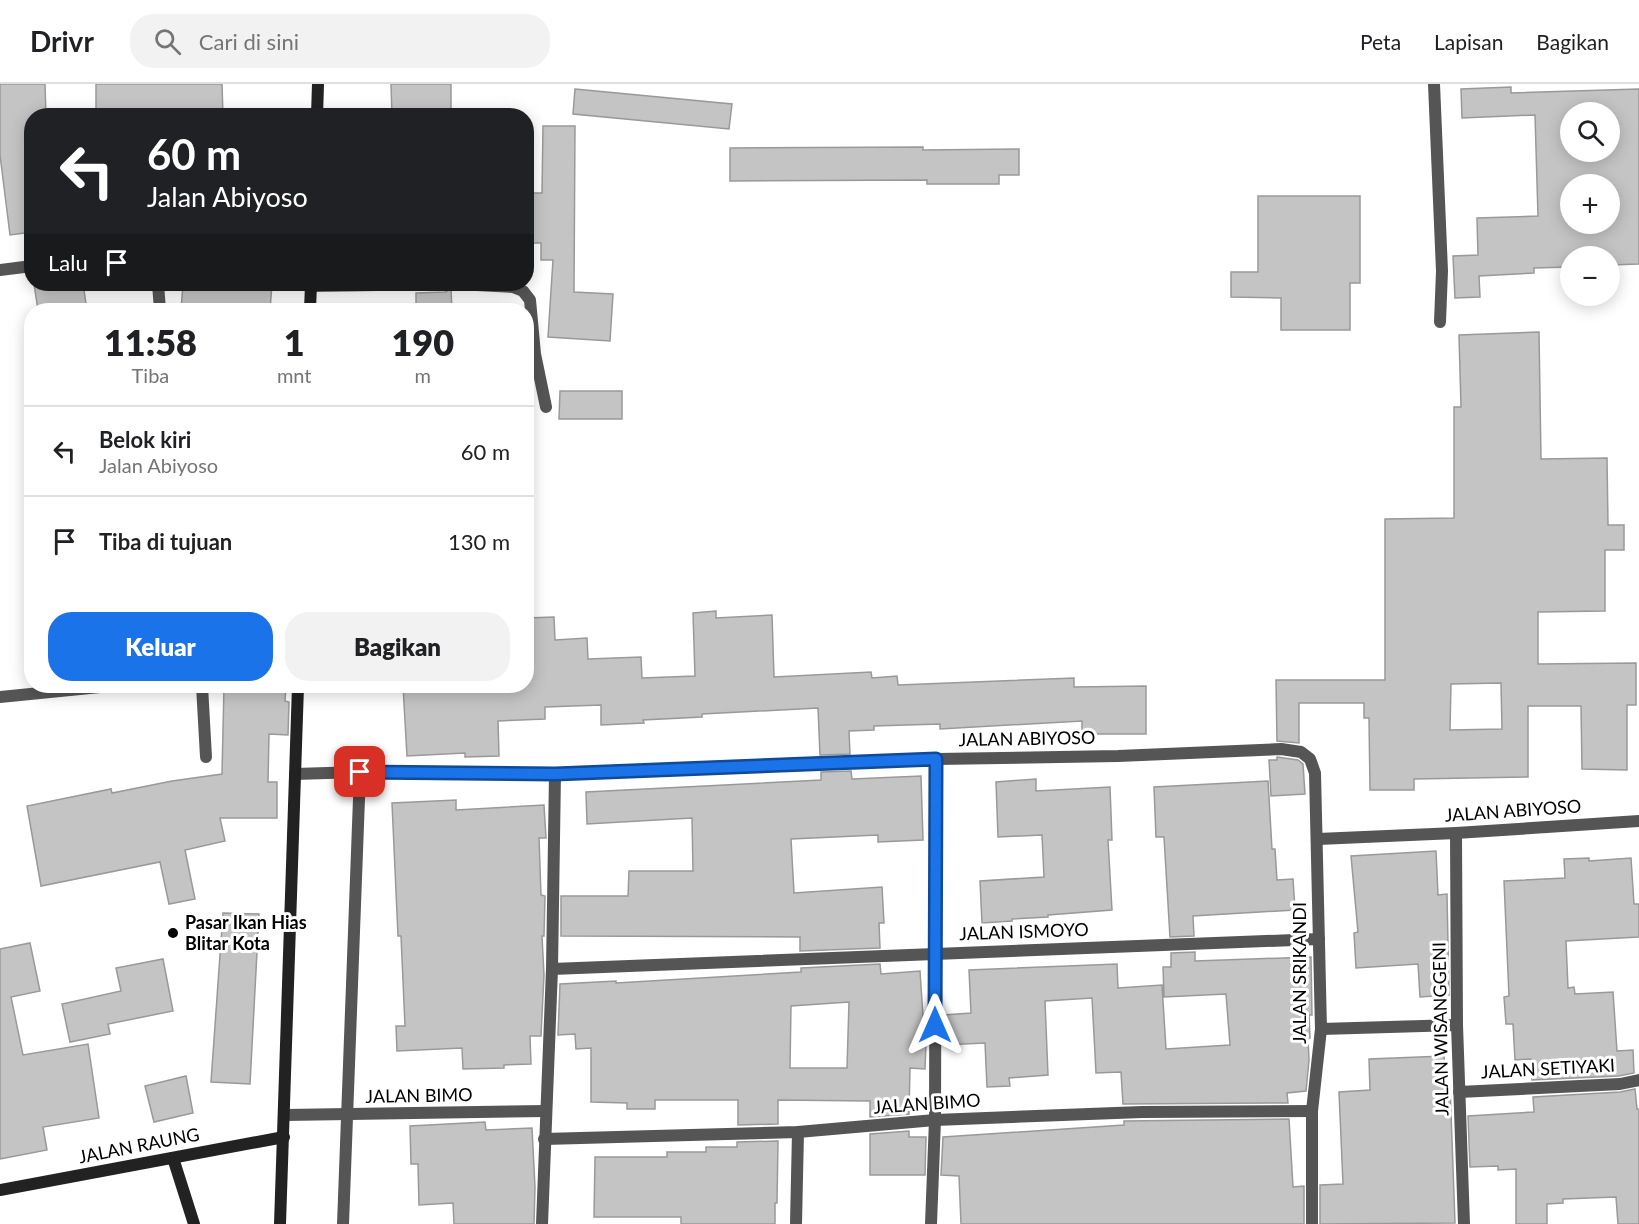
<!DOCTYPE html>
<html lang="id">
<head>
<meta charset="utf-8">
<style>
  :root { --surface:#fff; --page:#f2f2f2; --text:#202124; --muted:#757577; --line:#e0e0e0; --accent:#1a73e8 }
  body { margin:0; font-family:Lato,sans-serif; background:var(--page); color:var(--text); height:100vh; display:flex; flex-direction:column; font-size:22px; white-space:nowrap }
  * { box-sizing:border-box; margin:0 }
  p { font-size:20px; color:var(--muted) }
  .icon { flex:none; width:33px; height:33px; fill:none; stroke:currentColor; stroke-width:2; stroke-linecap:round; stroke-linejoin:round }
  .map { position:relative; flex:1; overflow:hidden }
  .details { position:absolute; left:24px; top:219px; width:510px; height:390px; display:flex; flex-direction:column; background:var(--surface); border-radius:24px; box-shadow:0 3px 15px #0003 }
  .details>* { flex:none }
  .guide { position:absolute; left:24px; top:24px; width:510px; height:183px; border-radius:24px; box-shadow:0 3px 15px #0003; background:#202124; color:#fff; overflow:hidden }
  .controls { position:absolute; left:1560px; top:18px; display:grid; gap:12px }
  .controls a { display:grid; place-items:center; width:60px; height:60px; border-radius:50%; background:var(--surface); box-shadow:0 3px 15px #0003; font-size:30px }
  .pin { position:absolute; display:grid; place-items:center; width:51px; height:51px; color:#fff; margin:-26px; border-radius:12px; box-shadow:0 3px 9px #0006 }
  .me { position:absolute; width:66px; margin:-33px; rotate:0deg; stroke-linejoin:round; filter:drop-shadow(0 0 4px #0008) }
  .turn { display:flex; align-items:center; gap:21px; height:126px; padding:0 24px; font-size:27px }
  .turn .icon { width:78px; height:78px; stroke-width:2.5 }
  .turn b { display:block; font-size:42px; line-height:51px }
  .then { display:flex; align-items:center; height:57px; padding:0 24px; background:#0003; gap:12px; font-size:22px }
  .eta { display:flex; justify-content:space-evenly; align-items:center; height:102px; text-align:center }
  .eta b { font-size:36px; font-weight:800; line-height:42px }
  .action { display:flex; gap:12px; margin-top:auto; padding:12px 24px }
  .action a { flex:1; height:69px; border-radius:24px; background:var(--accent); color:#fff; font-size:24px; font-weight:800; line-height:69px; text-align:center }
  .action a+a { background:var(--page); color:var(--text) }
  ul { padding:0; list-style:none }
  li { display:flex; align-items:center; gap:18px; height:90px; padding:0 24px; border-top:2px solid var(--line) }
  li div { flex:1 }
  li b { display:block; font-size:22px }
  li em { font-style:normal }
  header { display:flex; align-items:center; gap:36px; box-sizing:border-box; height:84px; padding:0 30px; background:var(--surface); border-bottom:2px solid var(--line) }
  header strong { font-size:28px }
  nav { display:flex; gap:33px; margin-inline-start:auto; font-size:21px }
  .search { width:420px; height:54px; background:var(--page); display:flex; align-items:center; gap:15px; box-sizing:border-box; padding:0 21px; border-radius:24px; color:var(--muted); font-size:22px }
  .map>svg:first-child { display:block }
</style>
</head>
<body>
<header>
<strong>Drivr</strong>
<div class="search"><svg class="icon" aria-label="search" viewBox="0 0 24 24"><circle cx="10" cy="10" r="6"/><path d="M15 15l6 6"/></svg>Cari di sini</div>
<nav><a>Peta</a><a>Lapisan</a><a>Bagikan</a></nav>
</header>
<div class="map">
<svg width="1639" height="1140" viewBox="0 0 1639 1140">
  <rect width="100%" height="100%" fill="#fff"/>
  <!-- building -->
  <g fill="#c4c4c4" stroke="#999" stroke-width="1.5" fill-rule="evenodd">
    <path d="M0 0H45L46 32H32V148L10 151 0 71Z"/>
    <path d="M96 0H222L223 32H96Z"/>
    <path d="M391 0H451V32H392Z"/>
    <path d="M1511 3V9L1639 5V180L1610 181V172H1570V183L1534 184V189L1479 192 1480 213 1455 214 1453 172 1478 171 1477 134 1538 132 1535 31 1462 34 1461 5ZM1570 28H1610V68H1570ZM1570 100H1610V140H1570Z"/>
    <path d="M575 5 732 20 729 45 573 30Z"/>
    <path d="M543 42H575L574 208 613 210 610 257 548 253 553 176H541V159H526V109H542Z"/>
    <path d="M923 63V66L1019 65V91H999V100H927V96L730 97V64Z"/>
    <path d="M1258 112H1360V199H1350V246H1281V214L1231 213V188H1258Z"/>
    <path d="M34 200H83L87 226H38Z"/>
    <path d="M183 200H272L270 226H181Z"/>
    <path d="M451 205 452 226H416V209L445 208Z"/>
    <path d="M1539 248 1541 375 1607 374 1608 441H1624V466H1605V527L1538 528V580L1636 579V621H1627V686L1582 685 1581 622H1528V693L1414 695V706H1370L1369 634H1364V619H1299V659L1277 657 1276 596H1385V435L1454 434V323H1461L1459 251ZM1501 599 1502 645 1450 646 1451 600Z"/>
    <path d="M560 307H622V335H559Z"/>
    <path d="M716 527V534L772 531 774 593 871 588 872 594 897 592 898 601 1074 594V603L1146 602V650H1082V637L940 645V640L874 642V646L849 647 850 670 820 671 818 624 702 630V633L643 636 644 639 601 641V621L545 623V635L498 637 499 672 465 673V669L407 672 403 602H526V534L554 533 555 556 587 554 588 575 641 573 642 594 695 592 693 529Z"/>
    <path d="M224 602H286L285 617 289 618 288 651 269 650 268 698H277V734H220L225 757 185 766 195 815 169 820 160 778 41 802 27 722 111 705 112 709 172 697 222 690Z"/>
    <path d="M1277 673 1298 676 1303 680 1305 710 1271 712 1269 676H1277Z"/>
    <path d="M851 687 852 695 921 692 923 756 878 758V751L791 755 794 809 882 803 884 839H879L880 864 800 867V853L561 852V812H628L629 787H693L692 734 587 740 586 708 821 696V688Z"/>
    <path d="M1036 695V707L1110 703 1112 756H1108L1112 826 1048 831V833L1012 835V837L982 839 980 797 1044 793 1042 751 998 753 996 698Z"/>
    <path d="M1268 697 1272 765H1275L1277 796 1293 795 1295 826 1193 832 1194 852 1170 853 1164 753H1156L1154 703Z"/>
    <path d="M456 716V726L544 721 546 754H539L541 811 545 812 544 852H542L544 891 541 952H530L531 980 504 981V984L463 985 462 964 397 967 396 942H405L401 852H398L392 719Z"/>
    <path d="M1436 767 1438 811 1447 810 1449 911 1420 913 1418 880 1356 884 1354 849 1358 848 1351 772Z"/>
    <path d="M1589 774V777L1631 774 1634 820H1639V853L1566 857 1568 904 1574 903 1575 910 1613 908 1617 967 1633 966 1634 989 1619 992 1532 996 1531 975 1515 976 1513 940H1506L1504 913 1509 912 1504 797 1565 794 1564 775Z"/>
    <path d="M223 829 259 830 250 1000 211 998Z"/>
    <path d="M30 859 40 907 11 913 23 971 88 960 99 1034 43 1043 47 1066 0 1075V865Z"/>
    <path d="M1195 868V877L1311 873 1312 931H1309L1310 954H1308L1309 976 1306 1007 1287 1009 1288 1019 1123 1020 1121 988 1096 989 1092 914 1045 917 1048 991 1009 994 1010 1002 987 1003 985 959 943 961 944 931 971 929 969 886 1117 880 1118 904 1162 901 1166 965 1230 961 1226 910 1164 913 1163 883H1171V869Z"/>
    <path d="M163 875 173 927 108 940 110 950 70 958 62 920 121 907 116 884Z"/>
    <path d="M880 880 881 890 920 887 923 932H927L925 985 910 984 909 1030 870 1033V1017L778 1016V1040L738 1041V1016H655V1025H627V1019L591 1018V964L576 965 575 950 558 951 560 900 616 897V899L801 888V884ZM849 918 847 984H790L791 922Z"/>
    <path d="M1444 972 1446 1001H1450L1455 1139 1320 1140V1101L1343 1100 1339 1008 1370 1006 1369 975Z"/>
    <path d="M186 992 193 1029 154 1038 145 1002Z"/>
    <path d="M1635 1005 1637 1025H1639V1140H1618L1616 1113 1563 1115V1119L1547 1120V1140H1516V1085L1498 1086V1082L1470 1083 1468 1032 1534 1028 1533 1013 1620 1008Z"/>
    <path d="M1289 1035 1293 1103 1304 1102V1140H961L959 1092 941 1091 943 1053 1124 1041V1037Z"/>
    <path d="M485 1038 486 1046 532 1044 535 1103 534 1140H454L453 1119 419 1121 418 1080H411L410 1042Z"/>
    <path d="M909 1047V1053H926L925 1091H870V1050Z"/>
    <path d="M778 1057 777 1119H775V1140H681V1133H594L595 1073H667V1068H706V1063H737V1058Z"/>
  </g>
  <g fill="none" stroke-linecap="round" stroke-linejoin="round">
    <!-- service -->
    <g stroke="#555" stroke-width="12">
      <path d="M458 200 513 203 523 207 530 216 535 270 546 323"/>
      <path d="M311 202 445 200"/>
    </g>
    <!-- minor -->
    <g stroke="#555" stroke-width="12">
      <path d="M1434 0 1442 187 1440 238"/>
      <path d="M0 186 32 182"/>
      <path d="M158 200 160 226"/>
      <path d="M202 602 206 673"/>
      <path d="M0 613 110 602"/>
      <path d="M295 690 360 688 555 690 936 675 1118 672 1281 665 1301 668 1310 675 1315 689 1321 945 1312 1027V1140"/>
      <path d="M1456 749 1457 941 1464 1140"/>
      <path d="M1318 755 1456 749 1639 737"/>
      <path d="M552 885 1319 855"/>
      <path d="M1321 945 1457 941"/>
      <path d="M1459 1008 1620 1000 1639 996"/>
      <path d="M285 1031 546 1027"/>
      <path d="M544 1055 798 1048 935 1036 1142 1028 1312 1027"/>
      <path d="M343 1140 360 688"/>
      <path d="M542 1140 552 885 555 690"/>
      <path d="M796 1140 798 1048"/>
      <path d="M931 1140 935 1036 936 675"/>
    </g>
    <!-- secondary -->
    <g stroke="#222" stroke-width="12">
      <path d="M317 32 318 0"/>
      <path d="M310 226 311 200"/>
      <path d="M173 1074 194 1140"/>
      <path d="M0 1106 284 1053"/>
      <path d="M280 1140 298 602"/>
    </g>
  </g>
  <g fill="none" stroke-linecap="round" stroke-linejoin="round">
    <defs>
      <path id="route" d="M360 688 555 690 936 675 935 941"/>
    </defs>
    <!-- route casing -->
    <use href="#route" stroke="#114b97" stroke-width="15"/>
    <!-- route -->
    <use href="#route" stroke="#1a73e8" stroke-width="10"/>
  </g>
  <!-- markers -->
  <circle fill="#000" stroke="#fff" stroke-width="2" cx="173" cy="849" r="6"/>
  <g text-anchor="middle" stroke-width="6" stroke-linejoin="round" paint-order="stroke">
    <!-- street labels -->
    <g font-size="18" fill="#000" stroke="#fff">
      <text transform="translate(1027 655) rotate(-1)" y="6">JALAN ABIYOSO</text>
      <text transform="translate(1513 727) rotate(-4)" y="6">JALAN ABIYOSO</text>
      <text transform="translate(1024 848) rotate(-2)" y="6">JALAN ISMOYO</text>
      <text transform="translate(1300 889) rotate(-90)" y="6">JALAN SRIKANDI</text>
      <text transform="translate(1441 945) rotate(-91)" y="6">JALAN WISANGGENI</text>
      <text transform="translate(1548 985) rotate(-3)" y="6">JALAN SETIYAKI</text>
      <text transform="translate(419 1012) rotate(-1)" y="6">JALAN BIMO</text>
      <text transform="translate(927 1020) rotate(-4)" y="6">JALAN BIMO</text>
      <text transform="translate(139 1062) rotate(-11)" y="6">JALAN RAUNG</text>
    </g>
    <!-- poi labels -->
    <g font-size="18" font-weight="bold" fill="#000" stroke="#fff" text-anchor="start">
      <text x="185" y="845">Pasar Ikan Hias<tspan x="185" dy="21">Blitar Kota</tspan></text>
    </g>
  </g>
</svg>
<div class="controls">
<a><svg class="icon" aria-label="search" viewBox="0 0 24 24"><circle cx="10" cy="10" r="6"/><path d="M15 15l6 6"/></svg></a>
<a>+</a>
<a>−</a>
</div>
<div class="pin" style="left:360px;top:688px;background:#d93025"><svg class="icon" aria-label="arrive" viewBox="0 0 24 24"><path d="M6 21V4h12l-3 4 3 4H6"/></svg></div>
<svg class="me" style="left:935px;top:941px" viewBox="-20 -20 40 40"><path d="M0-17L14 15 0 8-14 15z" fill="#1a73e8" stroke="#fff" stroke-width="4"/></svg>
<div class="guide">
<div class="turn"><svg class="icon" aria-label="left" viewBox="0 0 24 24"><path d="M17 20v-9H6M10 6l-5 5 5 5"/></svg><div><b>60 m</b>Jalan Abiyoso</div></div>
<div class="then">Lalu<svg class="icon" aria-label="arrive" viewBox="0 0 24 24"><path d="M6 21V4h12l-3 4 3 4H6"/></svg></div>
</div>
<section class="details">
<div class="eta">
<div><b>11:58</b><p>Tiba</p></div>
<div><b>1</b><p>mnt</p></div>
<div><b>190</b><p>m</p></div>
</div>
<ul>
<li><svg class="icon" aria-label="left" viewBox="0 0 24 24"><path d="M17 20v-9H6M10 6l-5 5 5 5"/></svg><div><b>Belok kiri</b><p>Jalan Abiyoso</p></div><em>60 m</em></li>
<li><svg class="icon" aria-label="arrive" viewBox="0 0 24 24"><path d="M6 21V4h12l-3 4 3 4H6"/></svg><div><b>Tiba di tujuan</b></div><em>130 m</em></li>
</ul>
<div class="action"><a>Keluar</a><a>Bagikan</a></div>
</section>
</div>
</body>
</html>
